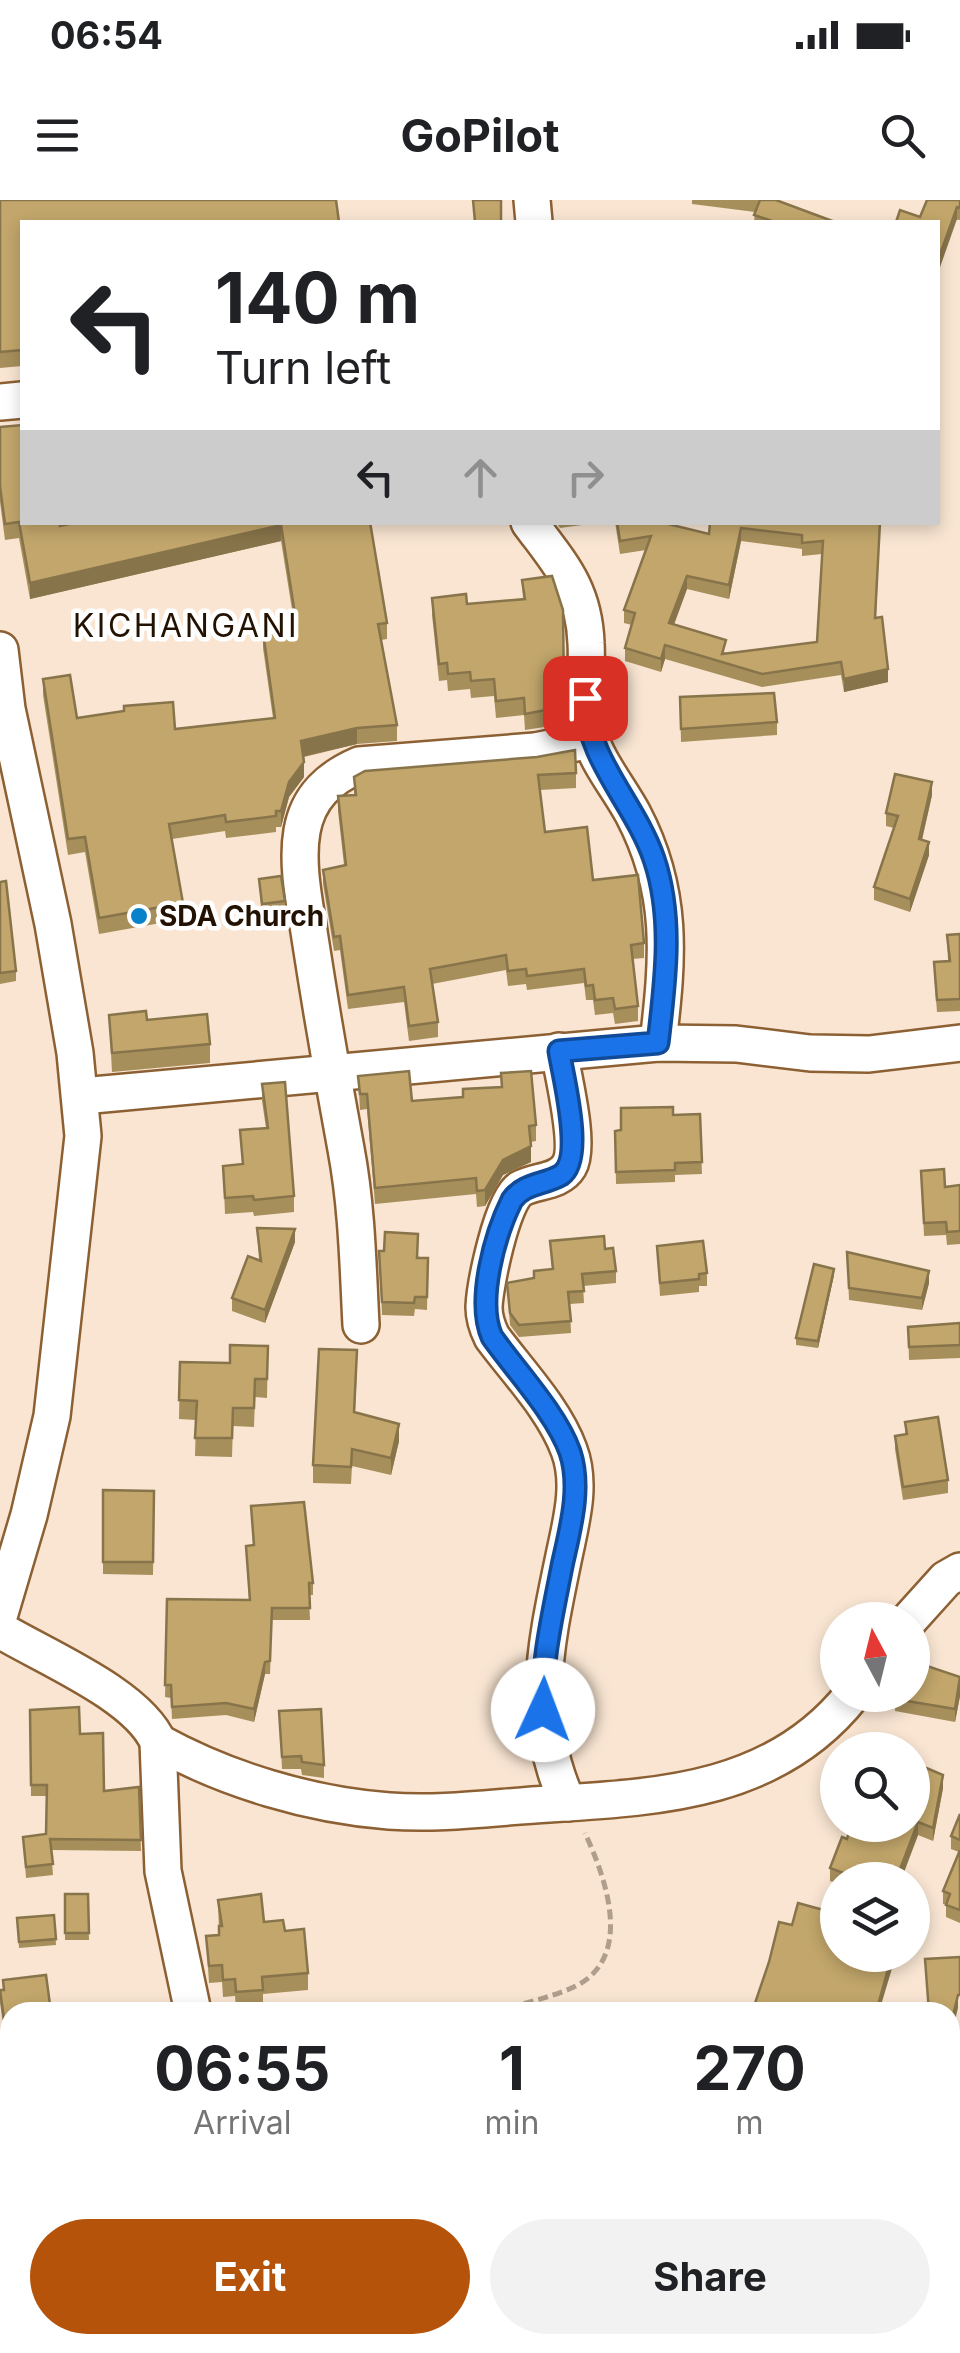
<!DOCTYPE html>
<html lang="en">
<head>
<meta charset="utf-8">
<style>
  :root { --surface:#fff; --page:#f2f2f2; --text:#202124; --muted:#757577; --accent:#b45309 }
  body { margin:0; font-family:Inter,sans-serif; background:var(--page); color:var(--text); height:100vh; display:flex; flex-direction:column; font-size:38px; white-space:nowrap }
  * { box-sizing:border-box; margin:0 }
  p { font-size:32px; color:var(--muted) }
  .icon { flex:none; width:55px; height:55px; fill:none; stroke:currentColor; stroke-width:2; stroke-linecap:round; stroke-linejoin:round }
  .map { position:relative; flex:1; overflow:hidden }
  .sheet { position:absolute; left:0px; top:1802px; width:960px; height:352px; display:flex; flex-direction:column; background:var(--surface); border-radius:30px 30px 0 0; box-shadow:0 5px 15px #0003 }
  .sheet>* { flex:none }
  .hud { position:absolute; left:20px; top:20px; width:920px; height:305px; border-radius:0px; box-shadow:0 5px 15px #0003; background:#fff; color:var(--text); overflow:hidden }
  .needle { width:65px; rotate:353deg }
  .controls { position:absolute; left:820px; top:1402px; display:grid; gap:20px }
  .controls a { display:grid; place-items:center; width:110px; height:110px; border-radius:50%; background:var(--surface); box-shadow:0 5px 15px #0003; font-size:50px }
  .pin { position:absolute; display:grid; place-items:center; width:85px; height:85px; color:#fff; margin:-42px; border-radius:20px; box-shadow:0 5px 15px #0006 }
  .me { position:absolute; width:110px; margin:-55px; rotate:2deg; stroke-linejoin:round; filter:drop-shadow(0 0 8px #0008) }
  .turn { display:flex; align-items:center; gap:35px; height:210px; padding:0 30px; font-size:45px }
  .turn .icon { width:130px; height:130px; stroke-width:2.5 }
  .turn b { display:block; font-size:70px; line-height:85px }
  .lanes { display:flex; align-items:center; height:95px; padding:0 30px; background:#0003; justify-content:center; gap:50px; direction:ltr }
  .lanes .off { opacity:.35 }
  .eta { display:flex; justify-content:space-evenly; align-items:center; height:170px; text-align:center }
  .eta b { font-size:60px; font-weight:700; line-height:70px }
  .button { display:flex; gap:20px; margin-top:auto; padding:20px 30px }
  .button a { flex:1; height:115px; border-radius:60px; background:var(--accent); color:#fff; font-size:40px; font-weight:700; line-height:115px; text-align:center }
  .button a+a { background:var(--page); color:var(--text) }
  .status { display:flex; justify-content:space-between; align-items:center; height:70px; padding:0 50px; background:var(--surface); direction:ltr }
  .status svg { height:28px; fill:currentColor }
  header { display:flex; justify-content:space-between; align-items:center; height:130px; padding:0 30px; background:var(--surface); font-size:45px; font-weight:700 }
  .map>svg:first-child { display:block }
</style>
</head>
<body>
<div class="status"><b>06:54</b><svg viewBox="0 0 49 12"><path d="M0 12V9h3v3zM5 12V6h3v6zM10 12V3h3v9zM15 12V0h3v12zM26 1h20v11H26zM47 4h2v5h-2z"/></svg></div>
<header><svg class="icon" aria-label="menu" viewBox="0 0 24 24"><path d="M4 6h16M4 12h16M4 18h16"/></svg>GoPilot<svg class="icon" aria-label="search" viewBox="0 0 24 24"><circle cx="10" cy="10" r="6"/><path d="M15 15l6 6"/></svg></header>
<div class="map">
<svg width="960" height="2153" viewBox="0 0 960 2153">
  <rect width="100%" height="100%" fill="#f9e5d2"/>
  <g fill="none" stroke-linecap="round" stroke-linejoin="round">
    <defs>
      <g id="street">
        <path d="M532 0 534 22"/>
        <path d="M0 202 22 200"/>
        <path d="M529 322C560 364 584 388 586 443 588 473 581 504 589 534 597 562 619 588 633 614 674 692 668 758 658 843"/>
        <path d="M0 450 7 509 53 724 75 853 83 936 52 1216 29 1315 0 1413"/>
        <path d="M559 851C563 876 581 946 569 966 559 983 535 980 520 989 502 1000 485 1085 484 1107 484 1119 487 1127 492 1137 518 1172 554 1209 569 1250 582 1284 571 1322 564 1356 546 1443 528 1518 568 1603"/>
        <path d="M82 896 658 843 736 844 810 853 869 854 960 843"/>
        <path d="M361 1125C358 1067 357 1007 346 949 333 879 321 809 310 738 305 704 296 665 302 631 308 597 329 578 359 565L535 551 591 540"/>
        <path d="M909 1420 946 1379 960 1371"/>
        <path d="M0 1430C45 1457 138 1495 158 1542L163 1671 193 1812"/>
        <path d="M158 1542C227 1580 310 1605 389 1611 442 1615 496 1607 549 1604 663 1597 776 1591 852 1495"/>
        <path d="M0 2124H10"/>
        <path d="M270 2145 272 2153"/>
      </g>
      <g id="secondary">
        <path d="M950 2048 960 2016"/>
        <path d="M918 2153 920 2145"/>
      </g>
    </defs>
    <!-- street casing -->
    <use href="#street" stroke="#8c6033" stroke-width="40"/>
    <!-- secondary casing -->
    <use href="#secondary" stroke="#8c6033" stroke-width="52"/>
    <!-- path -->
    <path stroke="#b09d8b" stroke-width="5" stroke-dasharray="10 5" stroke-linecap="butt" d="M495 1812C522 1803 551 1798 576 1786 634 1756 606 1679 585 1633"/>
    <!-- street -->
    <use href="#street" stroke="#fff" stroke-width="35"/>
    <!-- secondary -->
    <use href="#secondary" stroke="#fff" stroke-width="48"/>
  </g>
  <!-- wall -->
  <g fill="#a78f5c" fill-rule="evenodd">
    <path d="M0 0 22 22V166L0 168Z"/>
    <path d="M692 0H776L835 22H754L755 12 692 4Z"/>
    <path d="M960 0V20L920 17Z"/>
    <path d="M0 227 60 326 370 322 387 423V439L381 440 397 525V541L357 544 304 557V577L289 597 281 627H276V632L226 638 225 631 172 639 183 703V719L99 734 85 652 68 655 43 495V479L77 518 175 529 273 518 263 448V432L295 428 281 341 30 399 19 338 5 340 0 302Z"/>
    <path d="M556 322H604L560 328Z"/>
    <path d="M615 322H660L709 334 710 322H880L876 418 888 482 844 492 841 475 762 487 665 459 661 472 625 461V448L632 425 624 423V410L646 350 620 354ZM741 341 802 349V356L822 354 817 442 726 453 674 425 687 389 729 399Z"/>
    <path d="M522 380 563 410 564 508 551 509V526L525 530 524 515 496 518 494 496 471 498 470 489 448 491 447 480 439 481 432 415V398L467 404 523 399Z"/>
    <path d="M680 497 777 522V535L681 542Z"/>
    <path d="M576 573V588L540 590 545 632 593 680 644 743V758L632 759 638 806V821L615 824 613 813 595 815 593 800H586L584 783 527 790 526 784 508 786 506 770 432 784 438 822V837L409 841 404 802 348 809 340 750 334 751 323 684V670L344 665 338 611V596L354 595V577Z"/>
    <path d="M932 595 922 640 929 655 910 712 874 700V687L894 628 886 626V613Z"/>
    <path d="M259 679 285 701V714L262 717Z"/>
    <path d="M0 682 16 771V781L0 784Z"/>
    <path d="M960 734V811L937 812 934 774 948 761 947 735Z"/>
    <path d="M109 815 147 820 210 844V863L112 872Z"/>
    <path d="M501 873 536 925V941L531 942V962L503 975 485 1006 477 1007 476 994 375 1004 367 909 360 910 358 876 412 901 463 897 501 887Z"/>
    <path d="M262 884 294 996V1012L254 1016 253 1012 225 1014 223 966 242 964 240 930 266 928 262 901Z"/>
    <path d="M700 914 702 974 675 975V982L616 984 615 931 621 930 673 915Z"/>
    <path d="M921 971 945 987 960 985V1044L947 1045 946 1035 924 1036Z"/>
    <path d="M257 1028 295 1042 265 1123 232 1111V1098L259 1060Z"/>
    <path d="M550 1041 605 1049 616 1071V1083L583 1086 584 1103 570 1104 571 1133 519 1137 510 1125 507 1083 534 1078 552 1069Z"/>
    <path d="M657 1046 707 1073V1086H699V1092L660 1096Z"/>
    <path d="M379 1051 428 1058 427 1110 415 1109 414 1116 382 1115Z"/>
    <path d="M847 1052 929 1083 922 1110 849 1100Z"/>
    <path d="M834 1075 818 1148 796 1145V1138Z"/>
    <path d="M960 1123V1158L909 1160 908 1127Z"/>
    <path d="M268 1146 267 1198 255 1197 254 1227 233 1226 232 1257 195 1256 196 1220 179 1219 180 1162 230 1163Z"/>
    <path d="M357 1168 355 1213 399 1241 391 1275 352 1266 351 1284 313 1283V1265Z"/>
    <path d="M905 1222 948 1280V1293L903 1300 895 1249V1236L905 1234Z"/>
    <path d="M103 1290 154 1291 153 1375 103 1374Z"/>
    <path d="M251 1306 313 1383V1395H309L310 1420H272L270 1474H265L254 1522 226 1515 172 1519 171 1498 165 1497 167 1399 249 1400 246 1346 253 1345Z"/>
    <path d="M960 1477V1496L955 1522 895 1511 896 1495Z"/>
    <path d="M30 1510 80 1534 104 1591 139 1587 141 1651 51 1650 53 1675 26 1678 23 1637 46 1634V1596H31Z"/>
    <path d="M279 1511 324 1565V1578L302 1575 301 1569H282Z"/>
    <path d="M943 1588 933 1641 918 1635 901 1680H838V1684L830 1681V1668L847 1639 912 1625Z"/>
    <path d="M960 1614V1723L946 1717V1705L943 1704V1691L959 1652 951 1649V1636Z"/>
    <path d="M65 1694H88L89 1740H65Z"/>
    <path d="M218 1700 285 1731 308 1773V1790L263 1794V1807L236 1809 235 1796 223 1797 222 1782 209 1783 206 1736 219 1735Z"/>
    <path d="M54 1715 56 1745 19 1748 17 1718Z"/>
    <path d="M3 1780 10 1812V1849L9 1839H5L0 1803V1790H3Z"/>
    <path d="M10 2001V2038H0V2002Z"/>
  </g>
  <!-- shaded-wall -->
  <g fill="#88744b">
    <path d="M957 7V19L938 73V60Z"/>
    <path d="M281 325V341L30 399V383Z"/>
    <path d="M741 328V341L729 399V385Z"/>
    <path d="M687 376V389L669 437V423Z"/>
    <path d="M665 445V459L661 472V459Z"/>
    <path d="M888 469V482L844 492V479Z"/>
    <path d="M357 528V544L301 557V541Z"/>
    <path d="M304 562V577L289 597 281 627V611L289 582Z"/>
    <path d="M932 582V595L919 652V639Z"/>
    <path d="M929 642V655L910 712V699Z"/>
    <path d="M531 946V962L503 975 485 1006V990L503 960Z"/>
    <path d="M295 1029V1042L265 1123V1110Z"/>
    <path d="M834 1069V1075L818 1148V1141Z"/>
    <path d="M929 1071V1083L922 1110V1098Z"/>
    <path d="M399 1224V1241L391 1275V1258Z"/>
    <path d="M265 1462V1474L254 1522V1509Z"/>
    <path d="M960 1483V1496L955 1522V1509Z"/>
    <path d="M943 1575V1588L933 1641V1628Z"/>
    <path d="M918 1622V1635L901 1680H896Z"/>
    <path d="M892 1755 893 1765 879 1812 878 1805Z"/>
    <path d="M958 1795V1808L950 1841V1828Z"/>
  </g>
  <!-- building -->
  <g fill="#c2a66b" stroke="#88744b" stroke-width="2.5" fill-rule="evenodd">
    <path d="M0 0H336L339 22H22V150L0 152Z"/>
    <path d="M473 0H501V22H475Z"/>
    <path d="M760 0H776L835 22H775L754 15Z"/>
    <path d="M927 0H960V8L957 7 938 60V22H896L900 10 920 17Z"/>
    <path d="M22 225V322H60V326L78 322H370L387 423 378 424 397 525 357 528 301 541 304 562 289 582 281 611H276V616L226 622 225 615 169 624 183 703 99 718 85 637 68 639 43 479 70 475 77 518 124 511V506L173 502 175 529 275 518 263 432 297 427 281 325 30 383 19 322 5 324 0 286V227Z"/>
    <path d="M617 322H660L709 334 710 322H880L875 418 882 417 888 469 844 479 841 462 762 474 665 445 661 459 625 448 635 413 624 410 651 336 620 341ZM741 328 802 335V343L823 341 817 442 722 454 726 440 669 423 687 376 729 385Z"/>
    <path d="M552 376 563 410 564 491 549 493 551 509 525 514 524 498 496 501 494 479 471 481 470 472 448 474 447 463 439 464 432 398 466 394 467 404 525 399 522 380Z"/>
    <path d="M774 493 777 522 681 529 680 497Z"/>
    <path d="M575 550 576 573 538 575 545 632 587 627 593 680 638 675 644 743 631 745 638 806 615 809 613 798 595 800 593 785 586 786 584 769 527 776 526 769 508 771 506 755 430 769 438 822 409 826 404 787 348 795 340 736 334 737 323 670 346 665 338 596 356 595 354 577 365 571 537 557Z"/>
    <path d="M895 574 932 582 919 639 929 642 910 699 874 687 898 616 886 613Z"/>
    <path d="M281 676 285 701 262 704 259 679Z"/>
    <path d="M6 681 16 771 0 773V682Z"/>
    <path d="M960 734V799L937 800 934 762 950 761 947 735Z"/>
    <path d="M146 811 147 820 207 814 210 844 112 853 109 815Z"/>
    <path d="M409 871 412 901 463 897V889L502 887 501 873 531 871 536 925 529 926 531 946 503 960 485 990 477 991 476 978 375 988 367 894H360L358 876Z"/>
    <path d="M285 882 294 996 254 1000 253 996 225 998 223 966 243 964 240 930 268 928 262 884Z"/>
    <path d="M673 907V915L700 914 702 962 675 963V970L616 972 615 931 621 930V908Z"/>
    <path d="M944 969 945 987 960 985V1031L947 1032 946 1022 924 1023 921 971Z"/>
    <path d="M257 1028 295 1029 265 1110 232 1098 248 1056 261 1061Z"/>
    <path d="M385 1032 418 1034 417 1058H428L427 1097H415L414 1103 382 1102 379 1051H384Z"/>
    <path d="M604 1036 605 1049 613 1048 616 1071 582 1074 584 1091 568 1092 571 1121 519 1125 510 1113 507 1083 534 1078V1071L553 1069 550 1041Z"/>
    <path d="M703 1041 707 1073 699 1074V1079L660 1083 657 1046Z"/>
    <path d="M847 1052 929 1071 922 1098 849 1088Z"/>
    <path d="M814 1064 834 1069 818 1141 796 1138Z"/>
    <path d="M960 1123V1145L909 1147 908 1127Z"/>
    <path d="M230 1145 268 1146 267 1179H255L254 1208H233L232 1238H195L197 1201 179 1200 180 1162 230 1163Z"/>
    <path d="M319 1149 357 1150 354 1212 399 1224 391 1258 352 1249 351 1267 313 1265Z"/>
    <path d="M938 1217 948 1280 903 1287 895 1236 907 1234 905 1222Z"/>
    <path d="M103 1290 154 1291 153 1362H103Z"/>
    <path d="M304 1302 313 1383H309L310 1408H272L270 1461 265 1462 254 1509 226 1503 172 1507 171 1485H165L167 1399 250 1400 246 1346 254 1345 251 1306Z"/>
    <path d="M912 1461 960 1477 955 1509 895 1499 896 1495H912Z"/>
    <path d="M79 1507 80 1534 103 1533 104 1591 139 1587 141 1640 50 1639 53 1664 26 1667 23 1637 46 1634 47 1585H31L30 1510Z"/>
    <path d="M321 1509 324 1565 302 1562 301 1556 282 1557 279 1511Z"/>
    <path d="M924 1567 943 1575 933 1628 918 1622 896 1680H862L830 1668 842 1637 847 1639 851 1625H912V1593Z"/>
    <path d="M960 1614V1640L951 1636Z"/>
    <path d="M960 1650V1710L946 1705 950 1694 943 1691Z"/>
    <path d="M65 1694H88L89 1733H65Z"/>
    <path d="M261 1694 264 1722 283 1720 285 1731 304 1729 308 1773 262 1777 263 1790 236 1792 235 1779 223 1780 222 1765 209 1766 206 1736 219 1735V1726H222L218 1700Z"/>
    <path d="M798 1703 838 1714V1755H892L878 1805 907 1812H752L769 1762 779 1722 792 1725Z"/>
    <path d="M54 1715 56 1739 19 1742 17 1718Z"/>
    <path d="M960 1757V1795H958L950 1828V1812H929L925 1759Z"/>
    <path d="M46 1775 51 1812H10V1836L9 1826H5L0 1790H4L3 1780Z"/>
    <path d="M10 2001V2025L0 2026V2002Z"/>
    <path d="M960 2103V2153H940L944 2145H950V2129Z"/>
    <path d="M163 2145H252L257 2153H164Z"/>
    <path d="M292 2145H331V2153H287Z"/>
    <path d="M370 2145H384L411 2153H368Z"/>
    <path d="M790 2145H840L857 2153H787Z"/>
  </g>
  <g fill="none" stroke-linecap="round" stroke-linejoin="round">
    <defs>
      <path id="route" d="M543 1510C541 1462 553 1413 562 1366 570 1329 582 1288 570 1252 556 1213 516 1171 492 1137 476 1101 495 1034 512 1000 524 983 544 985 561 975 585 959 563 877 559 851L658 843C665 783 674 718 654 659 635 603 586 559 585 498"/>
    </defs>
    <!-- route casing -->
    <use href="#route" stroke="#114b97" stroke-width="25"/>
    <!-- route -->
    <use href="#route" stroke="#1a73e8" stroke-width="18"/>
  </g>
  <!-- markers -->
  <circle fill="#0781c9" stroke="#fff" stroke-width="4" cx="139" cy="716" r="10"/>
  <g text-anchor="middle" stroke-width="9" stroke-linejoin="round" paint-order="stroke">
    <!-- poi labels -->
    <g font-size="28" font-weight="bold" fill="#231201" stroke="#fff" text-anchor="start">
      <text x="159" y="726">SDA Church</text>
    </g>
    <!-- quarter labels -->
    <g font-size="32" letter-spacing="2.5" fill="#231201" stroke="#fff">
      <text x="186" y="437">KICHANGANI</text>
    </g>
  </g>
</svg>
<div class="controls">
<a><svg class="needle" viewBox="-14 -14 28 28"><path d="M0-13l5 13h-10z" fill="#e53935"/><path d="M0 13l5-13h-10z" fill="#757577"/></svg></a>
<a><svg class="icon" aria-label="search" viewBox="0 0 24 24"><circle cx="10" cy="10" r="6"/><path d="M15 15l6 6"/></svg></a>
<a><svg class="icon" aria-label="layers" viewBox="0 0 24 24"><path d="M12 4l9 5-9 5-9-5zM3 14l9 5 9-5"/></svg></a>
</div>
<div class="pin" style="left:585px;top:498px;background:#d93025"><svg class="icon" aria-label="arrive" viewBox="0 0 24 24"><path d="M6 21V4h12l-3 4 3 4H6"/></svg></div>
<svg class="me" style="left:543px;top:1510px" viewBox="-20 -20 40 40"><circle r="19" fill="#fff"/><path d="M0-13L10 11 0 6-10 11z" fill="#1a73e8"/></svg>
<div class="hud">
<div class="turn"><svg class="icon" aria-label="left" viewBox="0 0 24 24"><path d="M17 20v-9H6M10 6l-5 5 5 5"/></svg><div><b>140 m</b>Turn left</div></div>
<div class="lanes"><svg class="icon" aria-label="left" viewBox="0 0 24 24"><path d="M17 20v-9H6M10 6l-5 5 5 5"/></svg><svg class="icon off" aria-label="ahead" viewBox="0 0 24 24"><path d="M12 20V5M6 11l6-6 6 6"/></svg><svg class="icon off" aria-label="right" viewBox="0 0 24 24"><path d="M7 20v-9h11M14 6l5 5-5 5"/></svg></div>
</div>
<section class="sheet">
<div class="eta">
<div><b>06:55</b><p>Arrival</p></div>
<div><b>1</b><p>min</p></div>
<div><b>270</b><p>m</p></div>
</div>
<div class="button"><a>Exit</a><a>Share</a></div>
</section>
</div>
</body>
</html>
